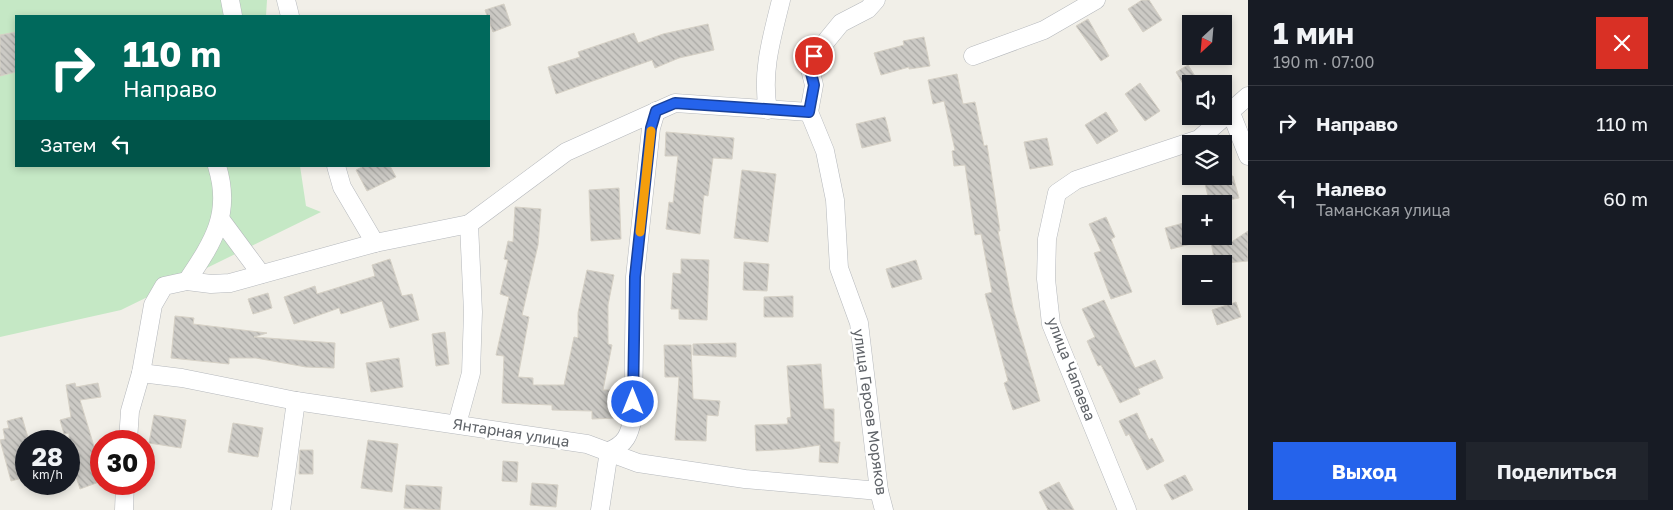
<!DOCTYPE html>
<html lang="ru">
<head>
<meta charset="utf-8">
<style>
  :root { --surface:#171b24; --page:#20242c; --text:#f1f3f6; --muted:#9ea1a6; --line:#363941; --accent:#2563eb }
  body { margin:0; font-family:"Golos Text",sans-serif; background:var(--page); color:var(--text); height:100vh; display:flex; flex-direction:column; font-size:19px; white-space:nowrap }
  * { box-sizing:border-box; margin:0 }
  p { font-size:16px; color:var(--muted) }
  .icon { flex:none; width:28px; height:28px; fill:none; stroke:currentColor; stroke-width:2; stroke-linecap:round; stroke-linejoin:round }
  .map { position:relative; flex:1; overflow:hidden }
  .details { display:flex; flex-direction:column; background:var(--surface); width:425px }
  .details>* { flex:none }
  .hud { position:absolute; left:15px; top:15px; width:475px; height:152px; border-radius:0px; box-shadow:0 2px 8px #0003; background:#00695c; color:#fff; overflow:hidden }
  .needle { width:32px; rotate:206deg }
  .tools { position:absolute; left:1182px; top:15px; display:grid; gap:10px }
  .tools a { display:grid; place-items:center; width:50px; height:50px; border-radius:0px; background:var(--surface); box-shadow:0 2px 8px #0003; font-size:25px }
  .speed { position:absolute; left:15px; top:430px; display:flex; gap:10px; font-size:25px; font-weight:700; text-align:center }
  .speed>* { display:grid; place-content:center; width:65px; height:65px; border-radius:50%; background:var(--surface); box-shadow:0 2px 8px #0003; line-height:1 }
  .speed small { font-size:12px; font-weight:400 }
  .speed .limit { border:8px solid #d22; background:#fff; color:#111 }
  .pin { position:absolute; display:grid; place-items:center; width:42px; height:42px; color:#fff; margin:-21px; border:2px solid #fff; border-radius:50%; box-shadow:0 1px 5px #0007 }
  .me { position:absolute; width:55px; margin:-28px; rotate:0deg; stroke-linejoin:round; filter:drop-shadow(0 0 4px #0008) }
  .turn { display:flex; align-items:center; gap:18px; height:105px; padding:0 25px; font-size:22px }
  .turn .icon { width:65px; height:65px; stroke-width:2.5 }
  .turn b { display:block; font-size:35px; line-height:42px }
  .then { display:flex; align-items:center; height:48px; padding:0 25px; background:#0003; gap:10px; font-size:19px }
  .round { display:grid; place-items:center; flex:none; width:52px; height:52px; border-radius:0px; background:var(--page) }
  .overview { display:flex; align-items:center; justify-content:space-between; height:85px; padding:0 25px }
  h1 { font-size:30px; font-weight:700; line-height:38px }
  .action { display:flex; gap:10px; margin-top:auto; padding:10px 25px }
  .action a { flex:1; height:58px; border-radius:0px; background:var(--accent); color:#fff; font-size:20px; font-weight:700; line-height:58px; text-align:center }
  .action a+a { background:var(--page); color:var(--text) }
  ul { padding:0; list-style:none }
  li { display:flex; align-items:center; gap:15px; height:75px; padding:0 25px; border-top:1px solid var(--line) }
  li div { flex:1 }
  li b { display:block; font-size:19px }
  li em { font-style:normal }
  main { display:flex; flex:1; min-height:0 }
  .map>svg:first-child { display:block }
</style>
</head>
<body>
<main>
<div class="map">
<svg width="1248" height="510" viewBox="0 0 1248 510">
  <defs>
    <pattern id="building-back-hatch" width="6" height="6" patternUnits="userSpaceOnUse" patternTransform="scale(1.25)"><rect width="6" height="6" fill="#cccac5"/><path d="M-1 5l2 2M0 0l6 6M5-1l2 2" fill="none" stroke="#a9a8a4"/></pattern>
  </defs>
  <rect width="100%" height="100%" fill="#f1efe8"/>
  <!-- green -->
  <path fill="#c5e8c5" d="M0 0H267L266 16H16V166H300L306 206 321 212 121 310 0 337Z"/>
  <!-- building -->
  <g fill="url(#building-back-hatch)" stroke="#d6d1c6">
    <path d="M1142 0H1149L1162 20 1143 32 1128 9Z"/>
    <path d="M504 4 511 25 493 32 485 10Z"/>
    <path d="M1088 19 1109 56 1101 61 1076 26Z"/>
    <path d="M708 24 714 50 679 58 655 68 652 60 556 94 548 67 580 57 578 52 634 33 638 43 663 34Z"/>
    <path d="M16 32V72L0 76V35Z"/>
    <path d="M924 37 930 66 909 69V67L881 75 874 53 904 45 903 41Z"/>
    <path d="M1188 65 1200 84H1183L1176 72Z"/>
    <path d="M957 74 963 104 975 102 984 146 987 145 1000 231H998L1013 308 1040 401 1013 410 1004 383 1008 381 985 294 992 292 981 234 975 235 965 165 954 166 952 151 955 150 944 101 933 104 928 80Z"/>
    <path d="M1140 83 1160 111 1145 121 1125 94Z"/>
    <path d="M1106 112 1118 131 1097 144 1085 125Z"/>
    <path d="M885 117 891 141 862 148 856 124Z"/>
    <path d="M666 132 734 138 732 159 713 158 708 196 704 195 700 234 666 229 669 202 673 203 678 156H665Z"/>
    <path d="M1047 138 1053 165 1030 169 1024 142Z"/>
    <path d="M364 166H390L396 177 367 191 356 170Z"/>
    <path d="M742 170 776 174 768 242 734 238Z"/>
    <path d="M1203 176H1233L1239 198 1210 204Z"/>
    <path d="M619 188 621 239 591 241 589 190Z"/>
    <path d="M515 207 541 209 538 245 522 315 529 317 518 377 533 378V385H564L574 337 578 338V313L587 270 614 275 608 305V344L612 345 603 390H617L618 418 592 419V411L552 410V405L502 403 504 356 496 355 509 297 500 294 508 260 504 259 508 241 513 242Z"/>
    <path d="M1106 217 1115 237 1111 239 1132 292 1111 299 1094 253 1101 251 1089 224Z"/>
    <path d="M1191 221V244L1171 249 1165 228Z"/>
    <path d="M1248 231V261L1215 264 1210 236H1226L1227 245Z"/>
    <path d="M390 259 402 296 412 294 419 320 390 328 382 301 341 314 339 308 294 324 284 297 315 286 317 294 375 276 372 265Z"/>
    <path d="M681 259 709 260 707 320 679 319V309H671L673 273 681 274Z"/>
    <path d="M916 260 922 279 892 288 886 269Z"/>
    <path d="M744 262 769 264 767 291 743 290Z"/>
    <path d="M268 293 272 308 253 314 248 299Z"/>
    <path d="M793 296V317H764V297Z"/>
    <path d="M1104 300 1135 368 1155 360 1163 378 1138 389 1140 394 1120 403 1101 365 1098 366 1087 341 1095 337 1082 309Z"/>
    <path d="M1236 302 1241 317 1217 325 1212 310Z"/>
    <path d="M175 316 194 318 193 324 267 333 254 337 335 343 334 368 306 367 256 358H229V364L171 358Z"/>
    <path d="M445 332 449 364 436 366 432 334Z"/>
    <path d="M736 343V357L693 355V344Z"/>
    <path d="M664 345H691L693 399 720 401 718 416 707 415 706 441 675 440 679 377H665Z"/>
    <path d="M399 358 403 387 371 392 366 363Z"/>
    <path d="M821 364 824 409H834V442H840L838 463 819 462 820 445 793 449 756 451 755 425 788 424 787 418 791 417 787 366Z"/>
    <path d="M75 383 76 387 98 383 101 397 80 400 96 453 90 454 99 482 80 489 69 454V433L64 434 60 420 71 417 66 385Z"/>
    <path d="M1137 413 1149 440 1152 438 1164 461 1147 470 1129 434 1126 436 1119 421Z"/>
    <path d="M154 415 186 420 181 448 149 443Z"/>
    <path d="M22 417 29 441H26V477L11 481 0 440 5 439 3 429 9 428 7 421Z"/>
    <path d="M233 423 263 428 258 457 228 452Z"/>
    <path d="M368 440 398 444 392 492 361 488Z"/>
    <path d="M300 450H313V474H299Z"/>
    <path d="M503 461 518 462 517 482 502 481Z"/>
    <path d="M1185 475 1193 490 1172 500 1164 485Z"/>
    <path d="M1059 482 1074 510H1048L1039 492Z"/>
    <path d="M532 483 558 485 556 507 530 505Z"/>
    <path d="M406 485 442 487 440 510 404 508Z"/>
  </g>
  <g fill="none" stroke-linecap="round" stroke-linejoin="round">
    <defs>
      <g id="minor">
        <path d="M230 0 233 16"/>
        <path d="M286 0 290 16"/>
        <path d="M973 56 1044 30 1096 0"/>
        <path d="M768 110C761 72 772 37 781 0"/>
        <path d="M809 112 825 151 835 200 839 268 859 323 879 491 884 510"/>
        <path d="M809 112 814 85 810 69 814 56 841 23 868 9 876 0"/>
        <path d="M1231 113 1248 156"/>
        <path d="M336 166 342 187 375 243"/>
        <path d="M221 220 261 274"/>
        <path d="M187 281C213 242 232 214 217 166"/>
        <path d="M141 373 182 378 296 401 587 444 638 463 745 479 879 491"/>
        <path d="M457 424 471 373 473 312 469 224"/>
        <path d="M128 441 130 411 141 373 153 305 164 286 187 281 211 284 230 283 375 243 469 224 566 152 675 103 809 112"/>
        <path d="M124 510 125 484"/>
        <path d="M281 510 296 401"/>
        <path d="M600 510 609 451C626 444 629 435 633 418L635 277 651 128 656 111"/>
        <path d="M1127 510 1051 324 1046 279 1047 239 1057 193 1076 180 1199 139 1248 96"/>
      </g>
    </defs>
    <!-- minor casing -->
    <use href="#minor" stroke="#b5b8bc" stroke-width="19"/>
    <!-- minor -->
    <use href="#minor" stroke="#fff" stroke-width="18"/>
  </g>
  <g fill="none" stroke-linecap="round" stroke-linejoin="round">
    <defs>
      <path id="route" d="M633 402 635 277 651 128 656 111 675 103 809 112 814 85 810 69 814 56"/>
    </defs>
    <!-- route casing -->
    <use href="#route" stroke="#184099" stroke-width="12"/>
    <!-- route -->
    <use href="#route" stroke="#2563eb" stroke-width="9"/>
    <!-- slow -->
    <path stroke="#f59e0b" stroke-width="9" d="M640 232 651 131"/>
  </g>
  <g text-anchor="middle" stroke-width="5" stroke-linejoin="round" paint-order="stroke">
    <!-- street labels -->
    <g font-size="15" fill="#5f6368" stroke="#fff">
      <text transform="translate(1071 369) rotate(69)" y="5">улица Чапаева</text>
      <text transform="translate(870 412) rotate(82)" y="5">улица Героев Моряков</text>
      <text transform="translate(511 433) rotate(9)" y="5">Янтарная улица</text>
    </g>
  </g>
</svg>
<div class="tools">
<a><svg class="needle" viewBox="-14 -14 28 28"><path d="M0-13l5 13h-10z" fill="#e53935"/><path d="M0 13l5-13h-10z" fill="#9ea1a6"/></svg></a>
<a><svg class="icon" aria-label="sound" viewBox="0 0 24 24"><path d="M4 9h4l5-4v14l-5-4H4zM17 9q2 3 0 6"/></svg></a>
<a><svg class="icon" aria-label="layers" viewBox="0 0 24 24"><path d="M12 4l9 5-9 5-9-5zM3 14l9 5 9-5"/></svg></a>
<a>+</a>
<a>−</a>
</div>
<div class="speed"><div>28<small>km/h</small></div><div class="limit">30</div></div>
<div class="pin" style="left:814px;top:56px;background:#d93025"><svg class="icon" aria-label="arrive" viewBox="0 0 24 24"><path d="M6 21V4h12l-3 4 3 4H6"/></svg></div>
<svg class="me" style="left:633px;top:402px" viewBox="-20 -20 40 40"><circle r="17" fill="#2563eb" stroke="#fff" stroke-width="3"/><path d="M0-11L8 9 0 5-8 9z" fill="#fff"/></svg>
<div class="hud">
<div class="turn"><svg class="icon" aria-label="right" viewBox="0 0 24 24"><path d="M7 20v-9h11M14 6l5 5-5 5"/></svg><div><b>110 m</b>Направо</div></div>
<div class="then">Затем<svg class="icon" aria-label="left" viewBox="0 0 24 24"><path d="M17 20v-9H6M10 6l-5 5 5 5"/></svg></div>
</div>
</div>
<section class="details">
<div class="overview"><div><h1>1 мин</h1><p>190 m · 07:00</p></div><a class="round" style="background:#d93025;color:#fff"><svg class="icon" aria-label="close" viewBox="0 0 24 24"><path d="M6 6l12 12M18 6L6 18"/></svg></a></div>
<ul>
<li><svg class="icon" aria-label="right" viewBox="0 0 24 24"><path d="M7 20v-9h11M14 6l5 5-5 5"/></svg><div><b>Направо</b></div><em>110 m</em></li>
<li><svg class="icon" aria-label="left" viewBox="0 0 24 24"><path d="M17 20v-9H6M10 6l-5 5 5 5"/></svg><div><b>Налево</b><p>Таманская улица</p></div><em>60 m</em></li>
</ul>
<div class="action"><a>Выход</a><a>Поделиться</a></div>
</section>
</main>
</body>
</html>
